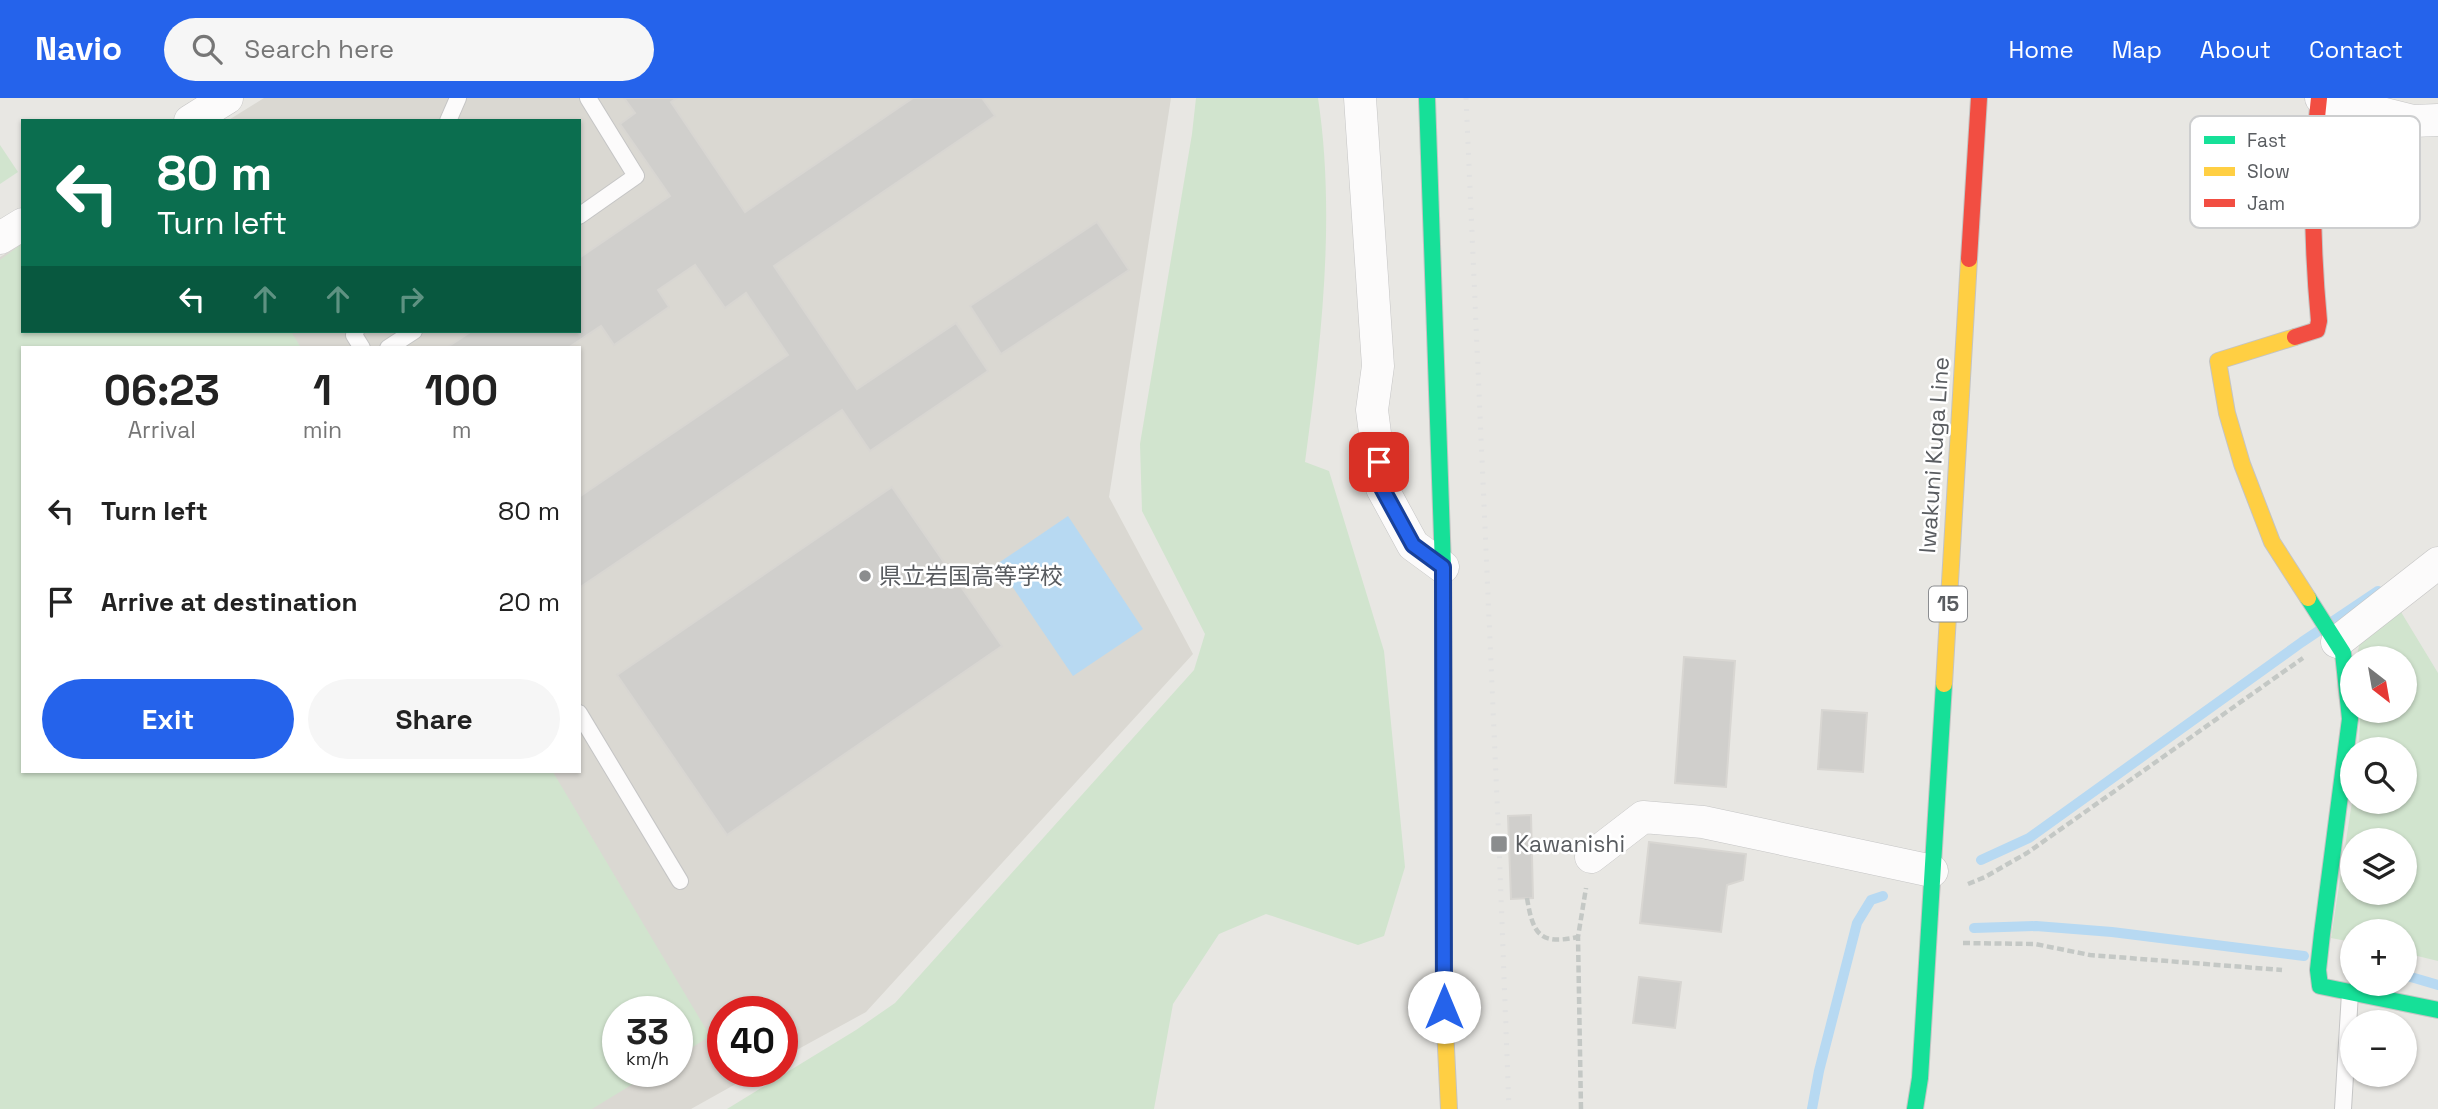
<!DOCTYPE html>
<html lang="en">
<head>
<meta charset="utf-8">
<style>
  :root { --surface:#fff; --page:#f6f6f6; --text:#222; --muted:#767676; --accent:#2563eb }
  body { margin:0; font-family:"Space Grotesk","Noto Sans JP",sans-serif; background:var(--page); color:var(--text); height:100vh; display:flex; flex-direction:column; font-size:26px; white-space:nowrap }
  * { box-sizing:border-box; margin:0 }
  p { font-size:23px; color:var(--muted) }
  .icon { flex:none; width:38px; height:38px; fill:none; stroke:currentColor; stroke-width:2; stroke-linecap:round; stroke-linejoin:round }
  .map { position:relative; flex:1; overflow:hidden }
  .side { position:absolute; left:21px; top:248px; width:560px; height:427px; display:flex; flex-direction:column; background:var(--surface); border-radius:0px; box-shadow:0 2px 5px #0004 }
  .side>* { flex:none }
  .hud { position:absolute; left:21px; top:21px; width:560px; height:214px; border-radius:0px; box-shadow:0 2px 5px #0004; background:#0b6e4f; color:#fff; overflow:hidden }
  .needle { width:46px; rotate:149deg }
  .fabs { position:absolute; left:2340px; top:548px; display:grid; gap:14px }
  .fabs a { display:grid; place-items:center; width:77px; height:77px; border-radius:50%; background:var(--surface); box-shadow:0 2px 5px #0004; font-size:35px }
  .speed { position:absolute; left:602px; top:898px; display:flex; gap:14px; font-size:35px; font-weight:700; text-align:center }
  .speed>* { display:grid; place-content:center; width:91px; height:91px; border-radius:50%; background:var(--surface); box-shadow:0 2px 5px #0004; line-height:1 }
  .speed small { font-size:18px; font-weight:400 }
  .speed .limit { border:10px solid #d22; background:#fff; color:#111 }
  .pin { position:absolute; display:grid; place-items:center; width:60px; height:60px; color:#fff; margin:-30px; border-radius:14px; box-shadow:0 4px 10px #0006 }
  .me { position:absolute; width:77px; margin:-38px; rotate:0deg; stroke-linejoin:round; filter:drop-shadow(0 0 5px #0008) }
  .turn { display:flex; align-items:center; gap:24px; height:147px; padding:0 21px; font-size:32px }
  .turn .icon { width:91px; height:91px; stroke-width:2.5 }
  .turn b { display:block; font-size:49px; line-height:60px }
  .lanes { display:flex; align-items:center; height:66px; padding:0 21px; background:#0003; justify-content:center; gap:35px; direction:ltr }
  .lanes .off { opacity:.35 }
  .eta { display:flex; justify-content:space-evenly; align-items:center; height:119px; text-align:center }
  .eta b { font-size:42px; font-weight:700; line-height:49px }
  .cta { display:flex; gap:14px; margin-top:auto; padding:14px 21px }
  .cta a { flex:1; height:80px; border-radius:42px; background:var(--accent); color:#fff; font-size:28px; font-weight:700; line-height:80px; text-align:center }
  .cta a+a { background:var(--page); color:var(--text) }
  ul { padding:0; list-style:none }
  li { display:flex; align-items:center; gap:21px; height:91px; padding:0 21px }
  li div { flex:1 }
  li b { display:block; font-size:26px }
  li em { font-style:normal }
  header { display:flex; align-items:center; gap:42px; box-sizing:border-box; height:98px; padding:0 35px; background:var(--accent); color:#fff }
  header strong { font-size:33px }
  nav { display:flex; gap:38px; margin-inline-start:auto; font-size:24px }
  .search { width:490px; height:63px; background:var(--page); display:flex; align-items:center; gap:18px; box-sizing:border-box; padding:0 24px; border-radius:38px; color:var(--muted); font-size:26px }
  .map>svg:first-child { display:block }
</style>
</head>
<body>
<header>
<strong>Navio</strong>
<div class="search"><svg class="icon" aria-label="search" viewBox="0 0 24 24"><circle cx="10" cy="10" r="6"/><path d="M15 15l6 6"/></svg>Search here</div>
<nav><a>Home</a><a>Map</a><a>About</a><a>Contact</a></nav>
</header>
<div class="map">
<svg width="2438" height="1011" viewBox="0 0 2438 1011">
  <rect width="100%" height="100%" fill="#e8e7e3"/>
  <!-- education -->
  <path fill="#dad8d2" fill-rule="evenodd" d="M264 0H1171L1109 399 1193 556 866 914 782 960V914H723V973H759L691 1011H0V159L23 145V233H579V23H227ZM23 250H579V674H23ZM618 914H677V973H618Z"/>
  <!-- green -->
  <g fill="#d1e4ce" fill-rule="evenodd">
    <path d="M1196 0H1318C1336 119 1321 246 1305 364L1329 373 1384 553 1405 769 1384 838 1358 847 1266 816 1219 836 1173 906 1154 1011H727L856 932 895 905 1194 572 1205 536 1142 413 1140 346 1192 36Z"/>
    <path d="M0 47 18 74 0 86Z"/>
    <path d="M23 145V233H291L301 250H23V674H553L710 938 677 959V914H618V973H654L592 1011H0V162Z"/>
    <path d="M2401 514 2438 575V863L2405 855 2404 833H2352V844L2331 840 2352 704H2404V651H2359L2360 613 2404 612V560H2357V557L2362 535ZM2352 742H2404V794H2352Z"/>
  </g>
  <!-- water -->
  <path fill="#b7d9f2" d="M1068 418 1143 531 1073 578 997 466Z"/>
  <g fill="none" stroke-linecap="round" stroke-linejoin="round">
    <!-- stream -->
    <g stroke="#b7d9f2" stroke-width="10">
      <path d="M1981 762 2029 740 2302 544 2378 493"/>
      <path d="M1974 830 2036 828 2112 834 2304 858"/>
      <path d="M2404 877 2438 887"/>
      <path d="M1812 1011 1819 973 1857 825 1871 802 1883 798"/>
    </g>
  </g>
  <!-- building -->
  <g fill="#d0cfcc" stroke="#d8d6d2" stroke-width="2">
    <path d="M624 0H677L671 4 745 114 913 0H982L995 18 774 168 857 291 956 225 988 273 870 353 842 312 579 490V399L788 257 746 195 725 210 695 167 658 192 669 209 614 247 601 228 568 250H446L472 233H579V160L670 98 620 26 635 15Z"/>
    <path d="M1097 124 1129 172 1001 256 970 208Z"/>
    <path d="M892 389 1002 548 727 737 617 577Z"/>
    <path d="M1684 559 1735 563 1726 689 1675 685Z"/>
    <path d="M1822 612 1867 615 1863 674 1818 671Z"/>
    <path d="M1531 717 1533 800 1511 801 1508 718Z"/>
    <path d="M1649 744 1746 756 1743 782 1727 787 1721 834 1640 825Z"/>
    <path d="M1639 879 1681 884 1675 930 1633 925Z"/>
  </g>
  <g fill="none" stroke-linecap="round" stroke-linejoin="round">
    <defs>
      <g id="lane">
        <path d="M448 23 458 0"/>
        <path d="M579 118 636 78 588 0"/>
        <path d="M356 233 354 237 362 250"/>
        <path d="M388 250 414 233"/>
        <path d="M579 615 680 783"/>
        <path d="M2343 1011 2350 895"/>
      </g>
      <g id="street">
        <path d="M1360 0 1378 268 1372 312 1382 390 1413 447 1443 469"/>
        <path d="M2321 0 2413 23 2438 22"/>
        <path d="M190 23 227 0"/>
        <path d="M0 140 23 126"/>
        <path d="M2337 544 2438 465"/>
        <path d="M1591 759 1643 719 1703 724 1932 773"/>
      </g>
      <g id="fast">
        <path d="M1427 0 1443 469 1444 714"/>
        <path d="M2308 500 2343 555 2350 621 2322 836 2318 872 2320 888 2438 912"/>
        <path d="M1915 1011 1920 980 1944 586"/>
      </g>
      <g id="slow">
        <path d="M2295 239 2218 263 2227 315 2242 366 2272 444 2308 500"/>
        <path d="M1944 586 1969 161"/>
        <path d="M1444 714V909L1449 1011"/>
      </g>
      <g id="jam">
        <path d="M1969 161 1979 0"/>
        <path d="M2295 239 2317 232 2319 223C2312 148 2310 75 2319 0"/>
      </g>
    </defs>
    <!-- lane casing -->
    <use href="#lane" stroke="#c5c5c5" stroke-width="18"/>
    <!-- street casing -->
    <use href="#street" stroke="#c5c5c5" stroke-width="33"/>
    <!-- fast casing -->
    <use href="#fast" stroke="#c4c4c3" stroke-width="18"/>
    <!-- slow casing -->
    <use href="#slow" stroke="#c4c4c3" stroke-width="18"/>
    <!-- jam casing -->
    <use href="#jam" stroke="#c4c4c3" stroke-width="18"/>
    <!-- path -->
    <g stroke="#c4c8c5" stroke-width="4.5" stroke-dasharray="7 3.5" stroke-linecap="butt">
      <path d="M1968 786 1985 779 2027 755 2303 560"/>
      <path d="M1527 800C1533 837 1540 847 1578 839"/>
      <path d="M1963 845 2035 846 2090 857 2282 872"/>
      <path d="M1581 1011 1578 839 1586 790"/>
    </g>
    <!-- lane -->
    <use href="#lane" stroke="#fcfbfb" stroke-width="16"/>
    <!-- street -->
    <use href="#street" stroke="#fcfbfb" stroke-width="32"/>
    <!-- fast -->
    <use href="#fast" stroke="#16e098" stroke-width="16"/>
    <!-- slow -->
    <use href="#slow" stroke="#ffcf43" stroke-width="16"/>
    <!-- jam -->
    <use href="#jam" stroke="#f24e42" stroke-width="16"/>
    <!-- rail -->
    <path stroke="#e1e1e0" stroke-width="5" stroke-dasharray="2 9" stroke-linecap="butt" d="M1466 0 1499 746 1509 1011"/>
  </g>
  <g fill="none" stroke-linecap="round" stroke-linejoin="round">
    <defs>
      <path id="route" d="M1379 364 1382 390 1413 447 1443 469 1444 909"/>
    </defs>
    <!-- route casing -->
    <use href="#route" stroke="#184099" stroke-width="18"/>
    <!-- route -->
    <use href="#route" stroke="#2563eb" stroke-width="12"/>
  </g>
  <!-- markers -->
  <g fill="#8b8d8e" stroke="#fff" stroke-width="2.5">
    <circle cx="865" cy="478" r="7"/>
    <rect x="1490" y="737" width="18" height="18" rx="3.5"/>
  </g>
  <g text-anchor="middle" stroke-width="5" stroke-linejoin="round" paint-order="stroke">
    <!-- shield labels -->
    <rect fill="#fff" stroke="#8b8d90" stroke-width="2" x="1929" y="488.5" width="38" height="35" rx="5"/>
    <g font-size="21" font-weight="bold" fill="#595c60">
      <text x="1948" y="513">15</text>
    </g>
    <!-- street labels -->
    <g font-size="23" fill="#595c60" stroke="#fff">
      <text transform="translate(1934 357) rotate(-86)" y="8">Iwakuni Kuga Line</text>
    </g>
    <!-- poi labels -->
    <g font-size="23" fill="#595c60" stroke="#fff" text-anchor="start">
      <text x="879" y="486">県立岩国高等学校</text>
      <text x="1515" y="754">Kawanishi</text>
    </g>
  </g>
  <!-- legend -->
  <rect x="2190" y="18" width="230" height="112" rx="10" fill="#fff" stroke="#cdcecf" stroke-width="2"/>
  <rect x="2204" y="38" width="31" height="8" fill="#16e098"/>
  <rect x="2204" y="69" width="31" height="9" fill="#ffcf43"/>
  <rect x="2204" y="101" width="31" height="8" fill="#f24e42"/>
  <g font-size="19" fill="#595c60">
    <text x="2247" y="49">Fast</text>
    <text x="2247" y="80">Slow</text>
    <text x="2247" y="112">Jam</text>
  </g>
</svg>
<div class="fabs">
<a><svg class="needle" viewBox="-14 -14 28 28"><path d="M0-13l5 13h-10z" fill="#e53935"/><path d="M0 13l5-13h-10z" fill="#767676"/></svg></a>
<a><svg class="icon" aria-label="search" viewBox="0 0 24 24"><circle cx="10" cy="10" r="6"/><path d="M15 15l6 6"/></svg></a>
<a><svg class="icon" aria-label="layers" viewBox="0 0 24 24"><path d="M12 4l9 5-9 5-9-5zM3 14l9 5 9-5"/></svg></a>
<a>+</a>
<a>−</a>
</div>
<div class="speed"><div>33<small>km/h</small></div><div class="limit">40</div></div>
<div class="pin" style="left:1379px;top:364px;background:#d93025"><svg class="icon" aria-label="arrive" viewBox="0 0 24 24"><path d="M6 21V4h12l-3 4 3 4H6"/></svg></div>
<svg class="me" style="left:1444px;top:909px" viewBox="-20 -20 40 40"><circle r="19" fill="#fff"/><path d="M0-13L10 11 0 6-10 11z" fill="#2563eb"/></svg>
<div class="hud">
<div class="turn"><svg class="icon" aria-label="left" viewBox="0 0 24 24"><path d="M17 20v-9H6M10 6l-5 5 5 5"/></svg><div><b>80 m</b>Turn left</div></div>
<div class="lanes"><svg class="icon" aria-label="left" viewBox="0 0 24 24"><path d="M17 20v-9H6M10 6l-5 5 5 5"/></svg><svg class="icon off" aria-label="ahead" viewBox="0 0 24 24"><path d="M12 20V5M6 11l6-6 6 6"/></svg><svg class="icon off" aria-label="ahead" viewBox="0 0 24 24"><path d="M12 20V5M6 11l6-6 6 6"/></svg><svg class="icon off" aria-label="right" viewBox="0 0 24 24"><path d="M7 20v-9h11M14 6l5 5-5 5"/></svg></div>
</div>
<section class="side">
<div class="eta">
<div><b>06:23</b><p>Arrival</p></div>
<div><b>1</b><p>min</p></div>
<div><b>100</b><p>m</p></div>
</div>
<ul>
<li><svg class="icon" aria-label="left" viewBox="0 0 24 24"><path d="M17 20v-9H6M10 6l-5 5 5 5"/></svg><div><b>Turn left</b></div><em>80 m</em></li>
<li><svg class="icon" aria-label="arrive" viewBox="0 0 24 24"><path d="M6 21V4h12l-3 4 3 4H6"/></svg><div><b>Arrive at destination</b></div><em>20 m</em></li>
</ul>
<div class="cta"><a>Exit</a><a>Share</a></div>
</section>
</div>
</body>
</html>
